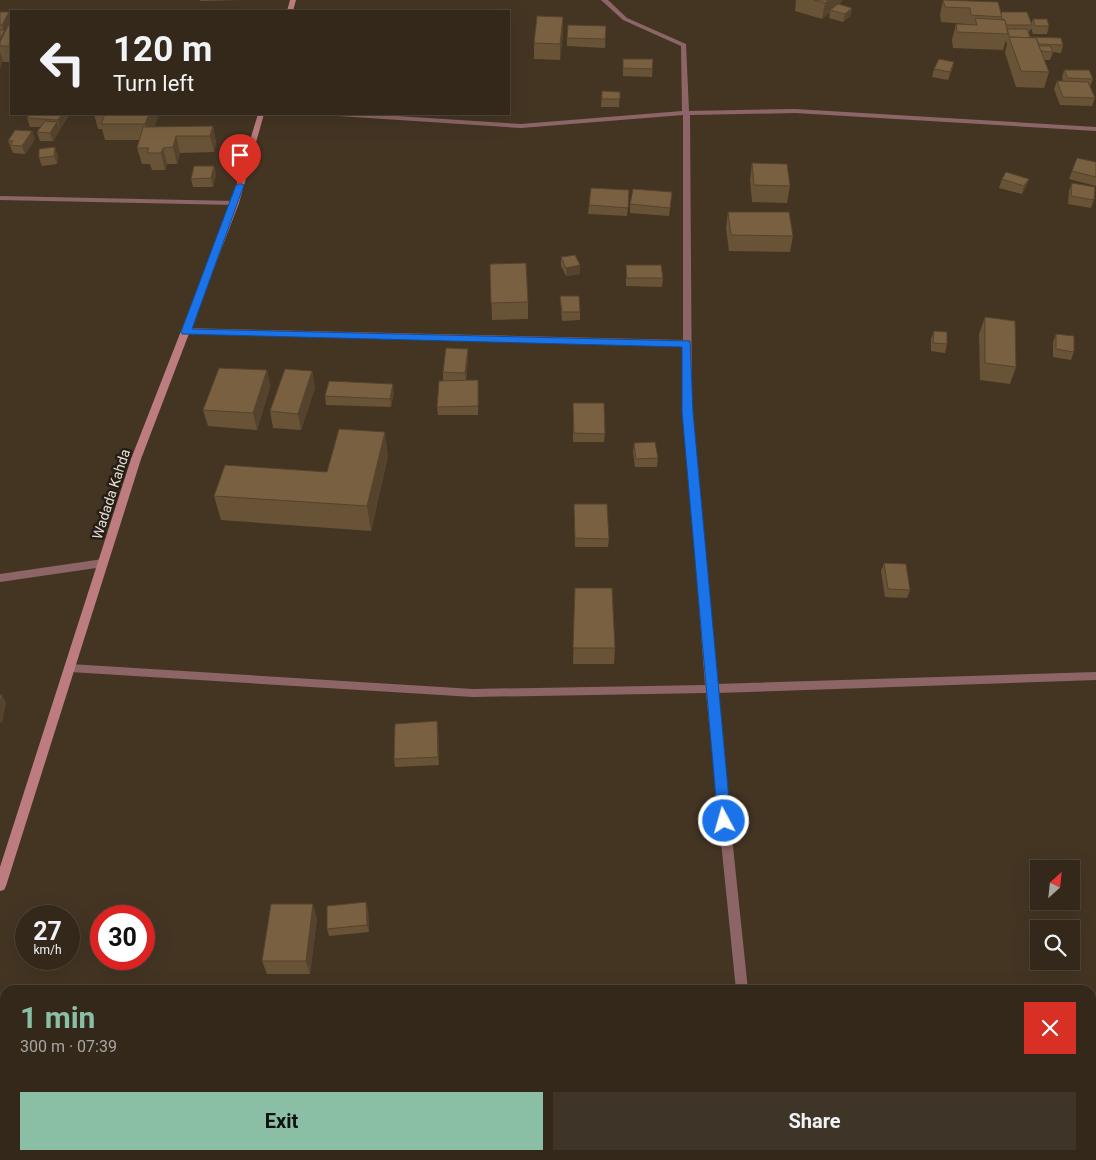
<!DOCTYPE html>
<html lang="en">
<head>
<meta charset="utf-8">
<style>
  :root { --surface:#33281a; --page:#3e3427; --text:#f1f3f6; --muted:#a9a6a2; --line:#4e4439; --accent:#8abfa5 }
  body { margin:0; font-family:Roboto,sans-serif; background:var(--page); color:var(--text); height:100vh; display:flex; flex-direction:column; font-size:19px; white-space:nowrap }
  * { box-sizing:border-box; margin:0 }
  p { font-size:16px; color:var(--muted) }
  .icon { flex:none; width:28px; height:28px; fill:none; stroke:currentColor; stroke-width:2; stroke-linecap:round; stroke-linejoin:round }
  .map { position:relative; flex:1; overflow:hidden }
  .side { position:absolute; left:0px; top:985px; width:1096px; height:175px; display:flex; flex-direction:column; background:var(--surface); border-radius:15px 15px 0 0; box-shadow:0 5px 20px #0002,0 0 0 1px var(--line) }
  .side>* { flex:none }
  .top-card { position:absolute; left:10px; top:10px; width:500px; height:105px; border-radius:0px; box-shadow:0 5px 20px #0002,0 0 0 1px var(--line); background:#33281a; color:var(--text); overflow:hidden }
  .needle { width:32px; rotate:27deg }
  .tools { position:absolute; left:1030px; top:860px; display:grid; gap:10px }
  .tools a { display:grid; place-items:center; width:50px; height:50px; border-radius:0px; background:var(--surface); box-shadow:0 5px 20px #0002,0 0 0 1px var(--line); font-size:25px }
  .speed { position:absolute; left:15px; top:905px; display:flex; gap:10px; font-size:25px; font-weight:700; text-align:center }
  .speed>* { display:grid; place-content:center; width:65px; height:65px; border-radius:50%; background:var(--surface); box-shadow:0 5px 20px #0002,0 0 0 1px var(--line); line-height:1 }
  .speed small { font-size:12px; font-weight:400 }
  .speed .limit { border:8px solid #d22; background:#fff; color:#111 }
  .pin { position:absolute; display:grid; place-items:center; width:42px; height:42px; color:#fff; margin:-51px -21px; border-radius:50% 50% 50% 0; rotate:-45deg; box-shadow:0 0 5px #0007 }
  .pin .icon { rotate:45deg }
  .me { position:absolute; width:55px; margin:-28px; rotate:354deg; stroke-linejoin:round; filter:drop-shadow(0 0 4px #0008) }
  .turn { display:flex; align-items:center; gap:18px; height:105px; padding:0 20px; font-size:22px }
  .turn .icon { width:65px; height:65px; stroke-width:2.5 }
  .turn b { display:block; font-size:35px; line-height:42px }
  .round { display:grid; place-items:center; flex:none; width:52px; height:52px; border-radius:0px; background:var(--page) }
  .headline { display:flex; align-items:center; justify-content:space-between; height:85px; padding:0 20px }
  h1 { font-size:30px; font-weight:700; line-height:38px; color:var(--accent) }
  .button { display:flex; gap:10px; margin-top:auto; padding:10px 20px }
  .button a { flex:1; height:58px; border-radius:0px; background:var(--accent); color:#111; font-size:20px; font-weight:700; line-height:58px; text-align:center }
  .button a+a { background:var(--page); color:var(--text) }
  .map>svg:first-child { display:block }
</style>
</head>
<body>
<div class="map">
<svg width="1096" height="1160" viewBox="0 0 1096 1160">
  <rect width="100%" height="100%" fill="#443523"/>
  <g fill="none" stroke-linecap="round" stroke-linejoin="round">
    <!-- street -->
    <g fill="#8e6567" fill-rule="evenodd">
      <path d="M601 0H608L627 18 686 44 689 111 795 109 1096 127V131L795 113 690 115 692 412 716 684 1096 672V680L717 693 748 990H736L706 693 473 697 70 672 66 671 65 668 66 665 70 664 473 689 705 685 684 412 683 346 186 334 182 331 186 328 683 340V115L521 128 338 116 335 114H366L521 124 682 111 681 46 623 20Z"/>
      <path d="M0 196 235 201 239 203 235 205 0 200Z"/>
      <path d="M103 559 108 563 103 567 0 582V574Z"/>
      <rect x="736" y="1155" width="14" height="5"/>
    </g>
    <!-- secondary -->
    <g fill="#bd7d80" fill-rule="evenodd">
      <path d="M290 0H296L293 11H287Z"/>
      <path d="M258 114H264L239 203 141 459 6 886 4 890 0 891V867L131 459 231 203Z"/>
    </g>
  </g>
  <!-- wall -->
  <g fill="#685337">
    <path d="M200 0H239L200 1Z"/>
    <path d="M796 0H843L839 4 852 8 850 16 843 22 829 18 830 12 822 19 795 11Z"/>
    <path d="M943 0 1001 12 1031 24 1033 19 1049 26 1047 34H1033L1031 28 1029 33H1028L1030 37 1063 45 1061 53 1053 52 1050 60H1044L1049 72 1044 88 1016 87 1005 53 1007 44 1006 40 1003 50 953 48 952 40 956 24H966L941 22 940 15Z"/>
    <path d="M0 12 11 19V62H3V60L0 68Z"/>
    <path d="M606 26 605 48 567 46V38Z"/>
    <path d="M563 33 560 60 534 59V43Z"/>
    <path d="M623 59H653L652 77 623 76Z"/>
    <path d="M954 62 952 70 948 80 932 77 934 69Z"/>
    <path d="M1064 70 1093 79 1090 87 1095 98 1092 106 1060 105 1054 89 1057 81H1063L1062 78Z"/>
    <path d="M602 91 620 92 619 107H601Z"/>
    <path d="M30 114H70L60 129H59L60 130 53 141H40L37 132 41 127H30L27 118Z"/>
    <path d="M94 114H159L154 127 213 126 216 143 214 152 180 153 177 164H167L165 170H152L150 164H142L137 148 140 140H105L102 129H98Z"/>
    <path d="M32 131 35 139 25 154 13 153 8 141Z"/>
    <path d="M58 155 57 164 42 166 39 158Z"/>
    <path d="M1096 162V186L1069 179 1072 171Z"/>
    <path d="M752 163 790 186 787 203 752 202 750 180Z"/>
    <path d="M214 166 216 174 213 187H193L191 179Z"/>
    <path d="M1002 179H1029L1026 187 1022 194 999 188Z"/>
    <path d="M1072 183 1094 200 1091 208 1068 204 1069 191Z"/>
    <path d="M672 192 669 216 630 213V204Z"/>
    <path d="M629 199 627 216 588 214 589 205Z"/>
    <path d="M728 212 793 236 790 252 729 251 726 228Z"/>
    <path d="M561 257 580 265V274L566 276 561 266Z"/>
    <path d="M490 264 528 302V319L492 320Z"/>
    <path d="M626 265 663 278 662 287 626 286Z"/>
    <path d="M560 296 580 312V320L562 321Z"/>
    <path d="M985 317 1016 367 1010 384 980 380 979 334Z"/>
    <path d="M934 331 947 344 945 353 931 351V339Z"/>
    <path d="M1056 334 1074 352 1071 360 1053 357V342Z"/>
    <path d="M468 357 466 380H478V415H438L437 407 443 381V372Z"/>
    <path d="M267 370 270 387 257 430 208 426 203 410Z"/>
    <path d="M312 371 315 388 301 430 273 428 270 411Z"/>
    <path d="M394 392 391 407 326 405 325 396Z"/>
    <path d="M573 403 605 434 604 442H573Z"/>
    <path d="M634 443 658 458 657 467H635L633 452Z"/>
    <path d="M388 456 371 531 221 520 214 496 327 472Z"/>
    <path d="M574 504 609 539 608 547H575Z"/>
    <path d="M884 563 910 590 907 598 885 597 881 571Z"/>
    <path d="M575 588 615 648 614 664H573Z"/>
    <path d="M437 721 438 729 439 765 395 767 394 759Z"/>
    <path d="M368 909 369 932 329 936 327 929Z"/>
    <path d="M317 918 310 974H267L262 961Z"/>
  </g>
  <!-- shaded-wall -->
  <g fill="#55432d">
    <path d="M829 0H843L832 10H830V12L822 19 825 3Z"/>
    <path d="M852 8 850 16 843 22 845 14Z"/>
    <path d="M9 12 11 19V33L0 46V39L4 32 2 25Z"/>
    <path d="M563 17V33L560 60V44Z"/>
    <path d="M0 52 3 60 0 68Z"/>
    <path d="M954 62 952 70 948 80 950 72Z"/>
    <path d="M62 114H70L60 129 58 120Z"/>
    <path d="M149 114H159L150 140 145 124Z"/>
    <path d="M57 122 60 130 53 141 50 133Z"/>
    <path d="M213 126 216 143 214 152 210 136Z"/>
    <path d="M32 131 35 139 25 154 22 146Z"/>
    <path d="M176 136 180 153 177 164 173 147Z"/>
    <path d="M55 147 58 155 57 164 54 156Z"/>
    <path d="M163 148 167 164 165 170 161 153Z"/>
    <path d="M214 166 216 174 213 187 211 178Z"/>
    <path d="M1029 179 1026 187 1022 194 1024 186Z"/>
    <path d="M580 265V274L566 276V268Z"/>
    <path d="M468 349V357L466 382 465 373Z"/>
    <path d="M267 370 270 387 257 430 253 413Z"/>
    <path d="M312 371 315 388 301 430 298 414Z"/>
    <path d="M478 380 479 389 478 415Z"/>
    <path d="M393 384 394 392 391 407 390 399Z"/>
    <path d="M385 432 388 456 371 531 367 506Z"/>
    <path d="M2 695 6 703 2 724 0 721V704Z"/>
    <path d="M437 721 438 729 439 765 438 757Z"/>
    <path d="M366 902 368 909 369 932 367 925Z"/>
    <path d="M313 904 317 918 310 974 306 961Z"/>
  </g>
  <!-- building -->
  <g fill="#796040" stroke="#55432d">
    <path d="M814 0H829L825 3Z"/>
    <path d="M943 0 998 2 1002 17 971 15 970 8 945 7Z"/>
    <path d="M838 4 852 8 845 14 830 10Z"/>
    <path d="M0 12H9L2 25H0Z"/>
    <path d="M1001 12H1027L1032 25H1006L1005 20 1002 19Z"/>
    <path d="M537 16 563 17 560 44 534 43Z"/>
    <path d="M975 18 1005 20 1008 34 957 32 956 24 977 25Z"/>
    <path d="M1033 19H1047L1049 26H1035Z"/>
    <path d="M10 22H11V46H0V42Z"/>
    <path d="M568 25 606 26 605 39 567 38Z"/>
    <path d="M1007 29H1027L1030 37 1061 38 1063 45 1039 44 1036 38 1010 37Z"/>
    <path d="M0 30H5L0 39Z"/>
    <path d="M1009 37 1036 38 1049 72 1021 71Z"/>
    <path d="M1039 46H1050L1053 52 1041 51Z"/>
    <path d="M623 59H653L652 69 623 68Z"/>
    <path d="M939 59 954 62 950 72 934 69Z"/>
    <path d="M1064 70H1089L1093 79 1068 78Z"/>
    <path d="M1057 81 1088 82 1095 98 1063 97Z"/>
    <path d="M602 91 620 92V99H602Z"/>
    <path d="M30 114H62L58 120 27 118Z"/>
    <path d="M105 114H149L145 124H101Z"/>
    <path d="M45 121 57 122 50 133 37 132Z"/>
    <path d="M213 126 210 136H176L173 147 163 148 161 153H147L149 148H137L143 127Z"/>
    <path d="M15 130 32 131 22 146 10 145 13 141H8Z"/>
    <path d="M55 147 54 156 39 158V149Z"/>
    <path d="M1077 158 1096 162V177L1072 171Z"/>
    <path d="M752 163 787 164 790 186 754 185Z"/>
    <path d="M194 166H214L211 178 191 179Z"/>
    <path d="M1006 172 1029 179 1024 186 1002 179Z"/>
    <path d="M1072 183 1095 187 1094 200 1071 196Z"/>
    <path d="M591 188 629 190 628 208 589 205Z"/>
    <path d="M633 189 672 192 670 208 630 204Z"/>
    <path d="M728 212H789L793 236 731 235Z"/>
    <path d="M575 255 580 265 566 268 561 257Z"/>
    <path d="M526 263 528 302 491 303 490 264Z"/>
    <path d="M626 265H661L663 278H627Z"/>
    <path d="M560 296H579L580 312H562Z"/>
    <path d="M985 317 1015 321 1016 367 985 363Z"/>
    <path d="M934 331 947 332V344L933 343Z"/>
    <path d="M1056 334 1074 336V352L1056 349Z"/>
    <path d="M446 348 468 349 465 373 443 372Z"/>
    <path d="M219 368 267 370 253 413 203 410Z"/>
    <path d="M285 369 312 371 298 414 270 411Z"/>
    <path d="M478 380V406L437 407 439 381Z"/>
    <path d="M329 381 393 384 390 399 325 396Z"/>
    <path d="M573 403H604L605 434 574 433Z"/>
    <path d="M339 429 385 432 367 506 214 496 225 465 327 472Z"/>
    <path d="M655 442 658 458 636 459 634 443Z"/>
    <path d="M574 504H607L609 539 575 538Z"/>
    <path d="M884 563 906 564 910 590 888 589Z"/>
    <path d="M575 588H612L615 648H573Z"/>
    <path d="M0 695H2L0 704Z"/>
    <path d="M437 721 438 757 394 759 395 724Z"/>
    <path d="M366 902 367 925 327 929V906Z"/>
    <path d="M271 904H313L306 961H262Z"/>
  </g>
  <!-- route -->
  <path fill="#1a73e8" stroke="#114b97" d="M240 183 244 185 192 329 690 341 693 412 731 821 729 825 724 827 720 825 718 821 682 412V347L182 334 181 332 236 185Z"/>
  <g text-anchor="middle" stroke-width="5" stroke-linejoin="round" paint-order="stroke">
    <!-- street labels -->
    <g font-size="14" fill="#e7ded3" stroke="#251e16">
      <text transform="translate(111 494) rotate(-72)" y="5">Wadada Kahda</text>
    </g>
  </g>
</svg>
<div class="tools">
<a><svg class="needle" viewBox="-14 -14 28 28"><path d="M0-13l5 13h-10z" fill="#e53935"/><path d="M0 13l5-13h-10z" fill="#a9a6a2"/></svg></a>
<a><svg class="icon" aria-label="search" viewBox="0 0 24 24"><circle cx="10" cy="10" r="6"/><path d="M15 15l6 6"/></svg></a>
</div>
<div class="speed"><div>27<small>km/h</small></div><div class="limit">30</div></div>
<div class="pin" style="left:240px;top:185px;background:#d93025"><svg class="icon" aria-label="arrive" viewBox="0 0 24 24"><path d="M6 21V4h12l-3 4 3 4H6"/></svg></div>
<svg class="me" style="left:724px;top:821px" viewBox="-20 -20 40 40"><circle r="17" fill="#1a73e8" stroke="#fff" stroke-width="3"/><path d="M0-11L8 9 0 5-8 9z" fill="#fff"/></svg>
<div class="top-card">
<div class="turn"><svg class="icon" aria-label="left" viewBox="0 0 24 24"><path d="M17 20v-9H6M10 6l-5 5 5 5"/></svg><div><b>120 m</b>Turn left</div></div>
</div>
<section class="side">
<div class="headline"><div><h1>1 min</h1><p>300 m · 07:39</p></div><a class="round" style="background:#d93025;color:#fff"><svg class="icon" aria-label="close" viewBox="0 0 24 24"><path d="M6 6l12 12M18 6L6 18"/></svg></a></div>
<div class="button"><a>Exit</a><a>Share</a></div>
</section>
</div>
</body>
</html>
